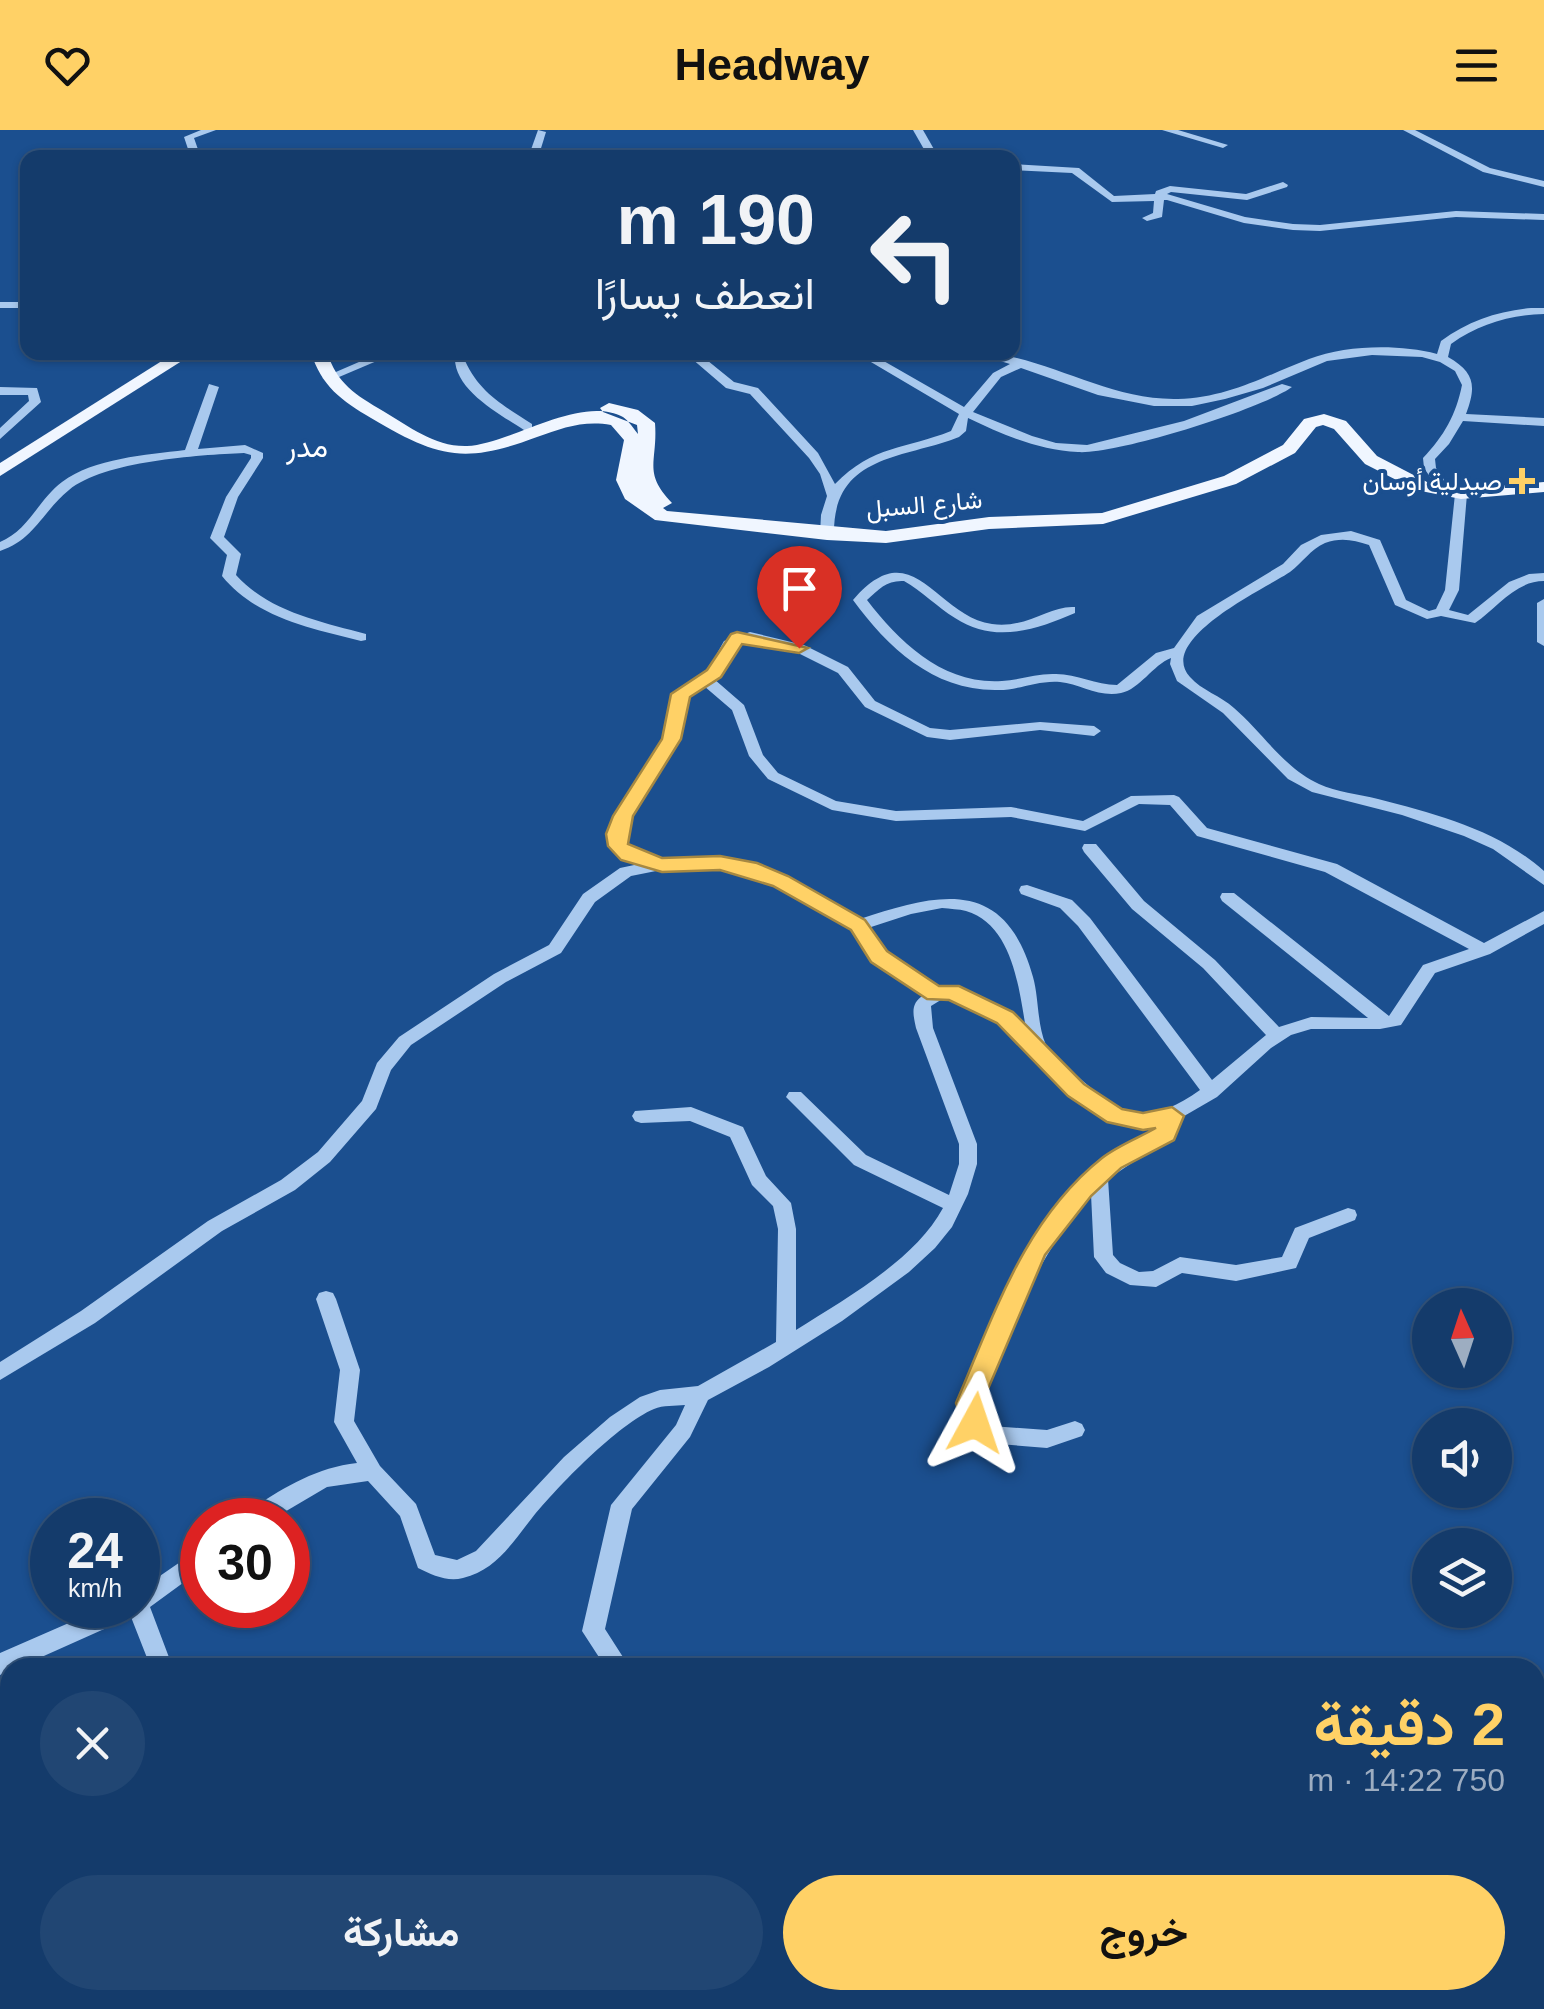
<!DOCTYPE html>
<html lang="ar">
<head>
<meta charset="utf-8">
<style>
  :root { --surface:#143b6b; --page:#214673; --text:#f1f3f6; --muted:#9dadc1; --line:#33557e; --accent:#ffd166 }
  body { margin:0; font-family:Arial,Vazirmatn,sans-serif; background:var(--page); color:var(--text); direction:rtl; height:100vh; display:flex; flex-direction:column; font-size:38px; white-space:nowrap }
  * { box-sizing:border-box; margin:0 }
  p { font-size:32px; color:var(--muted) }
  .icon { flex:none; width:55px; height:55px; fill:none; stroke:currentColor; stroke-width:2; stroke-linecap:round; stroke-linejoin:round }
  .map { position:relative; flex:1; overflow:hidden; direction:ltr }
  .sheet { position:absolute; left:0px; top:1528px; width:1545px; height:352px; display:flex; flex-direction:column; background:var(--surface); border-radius:30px 30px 0 0; box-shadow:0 2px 8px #0004,0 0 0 2px var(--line); direction:rtl }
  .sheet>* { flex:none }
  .guide { position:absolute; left:20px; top:20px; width:1000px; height:210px; border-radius:20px; box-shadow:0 2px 8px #0004,0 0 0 2px var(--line); direction:rtl; background:#143b6b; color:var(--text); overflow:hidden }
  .needle { width:65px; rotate:357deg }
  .buttons { position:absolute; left:1412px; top:1158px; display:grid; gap:20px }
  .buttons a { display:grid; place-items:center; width:100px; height:100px; border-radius:50%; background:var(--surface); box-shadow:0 2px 8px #0004,0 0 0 2px var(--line); font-size:50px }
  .speed { position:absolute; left:30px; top:1368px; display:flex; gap:20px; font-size:50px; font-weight:700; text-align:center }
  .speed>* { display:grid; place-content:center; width:130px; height:130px; border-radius:50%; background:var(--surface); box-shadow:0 2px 8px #0004,0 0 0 2px var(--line); line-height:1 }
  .speed small { font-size:25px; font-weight:400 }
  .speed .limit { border:15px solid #d22; background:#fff; color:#111 }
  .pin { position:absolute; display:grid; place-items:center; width:85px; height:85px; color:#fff; margin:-102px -42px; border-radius:50% 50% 50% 0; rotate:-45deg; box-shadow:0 0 10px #0007 }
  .pin .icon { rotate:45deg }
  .me { position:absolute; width:110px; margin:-55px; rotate:5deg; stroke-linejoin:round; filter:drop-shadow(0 0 8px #0008) }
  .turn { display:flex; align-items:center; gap:35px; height:210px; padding:0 40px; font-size:45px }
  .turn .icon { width:130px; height:130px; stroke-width:2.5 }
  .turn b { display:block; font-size:70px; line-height:85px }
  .round { display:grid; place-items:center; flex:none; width:105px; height:105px; border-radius:52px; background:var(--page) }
  .head { display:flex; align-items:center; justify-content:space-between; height:170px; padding:0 40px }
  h1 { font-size:60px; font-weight:700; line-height:75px; color:var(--accent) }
  .primary-button { display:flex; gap:20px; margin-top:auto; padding:20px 40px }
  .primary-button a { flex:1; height:115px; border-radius:60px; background:var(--accent); color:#111; font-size:40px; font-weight:700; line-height:115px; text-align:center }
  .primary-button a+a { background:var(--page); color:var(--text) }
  header { display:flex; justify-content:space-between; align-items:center; height:130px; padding:0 40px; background:var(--accent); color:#111; font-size:45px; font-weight:700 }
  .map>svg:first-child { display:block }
</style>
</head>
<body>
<header><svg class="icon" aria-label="menu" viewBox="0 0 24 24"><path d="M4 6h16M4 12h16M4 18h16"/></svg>Headway<svg class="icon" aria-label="heart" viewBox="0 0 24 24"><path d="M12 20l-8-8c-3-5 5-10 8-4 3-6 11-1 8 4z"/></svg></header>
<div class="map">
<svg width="1544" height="1879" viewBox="0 0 1544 1879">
  <rect width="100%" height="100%" fill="#1b4f8f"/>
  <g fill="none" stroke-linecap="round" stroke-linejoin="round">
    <!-- minor -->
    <g fill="#a9c9ee" fill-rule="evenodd">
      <path d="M201 0H216L194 8 201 28H191L184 7Z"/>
      <path d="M538 0 546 2 538 28H528Z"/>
      <path d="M913 0H923L939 28H929Z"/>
      <path d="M1162 0H1178L1228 15 1223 18Z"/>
      <path d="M1403 0H1415L1490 38 1544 51V57L1483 42Z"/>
      <path d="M1012 34 1079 38 1114 66 1155 64 1156 61 1170 56 1246 64 1283 52 1288 55 1287 57 1247 70 1171 62 1167 64 1245 87 1293 94 1320 95 1456 81 1544 84V90L1456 87 1320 101 1293 100 1244 93 1167 70H1164L1162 87 1147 91 1142 88 1153 83 1154 71 1112 72 1072 43 1012 40Z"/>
      <rect x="0" y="172" width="28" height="6"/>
      <path d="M1531 178H1544V184C1510 185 1479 194 1451 214L1448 227C1474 242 1477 255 1466 284L1544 288V296L1463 291 1449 314 1435 329 1436 338 1453 363 1451 366H1443L1424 338 1423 328C1444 306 1456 285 1462 255L1455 241 1440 232 1422 227 1372 225 1327 231 1263 258 1225 269 1192 276H1154L1098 265 1021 238 1001 247 973 282 1032 306 1056 313 1087 315 1184 291 1282 254 1292 257C1262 279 1115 325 1078 322 1039 320 1003 305 968 288L966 301 959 307C904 329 833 324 834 404L827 408 820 404 821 385 827 366 820 344 809 328 750 264 726 258 684 222H697L734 252 758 258 818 323 835 354C873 315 906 319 951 301L959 284 854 222H868L964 277 993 243 1010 234 971 222C1042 222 1104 271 1178 269 1227 268 1265 246 1309 229 1347 215 1398 214 1437 224L1441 211C1468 191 1498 181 1531 178Z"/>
      <path d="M382 222H398L332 250 322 248Z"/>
      <path d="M455 226H463C477 261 501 274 532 294V300H524C498 283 453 259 455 226Z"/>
      <path d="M209 254 219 257 198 319 245 315 263 323V328L238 367 224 407 241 424 236 445C270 482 319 491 366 504V510L361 511C311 498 256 488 222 446L227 425 210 408 226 367 251 328V325L244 323C198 325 104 331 69 360 43 381 34 410 0 421V412C29 400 38 370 62 352 94 328 146 325 185 320Z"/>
      <path d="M0 257 37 258 41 272 0 309V298L29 271 28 265H0Z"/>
      <path d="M1461 360 1467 364 1459 460 1449 480 1468 485 1509 452 1529 444 1544 443V451C1515 451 1497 478 1475 493L1441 486 1427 489 1395 475 1369 415C1354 410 1341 407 1325 413 1310 420 1303 432 1290 442 1268 457 1155 509 1190 547 1201 560 1221 566 1234 578 1262 602 1284 638 1319 654 1336 662 1359 664 1378 669 1436 684 1498 700 1544 741V755L1493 719 1464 706 1402 685 1312 662 1288 649 1223 583 1177 551 1170 534 1171 528C1153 535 1140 559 1121 563 1100 568 1080 554 1060 552 1039 550 1019 560 999 560 935 562 888 518 853 470 913 400 935 486 992 494 1027 499 1050 475 1075 477V483C1036 500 994 514 955 488 937 477 922 461 904 451 887 450 879 459 867 470 900 513 944 555 1002 551 1020 550 1038 543 1056 544 1077 544 1096 555 1117 555L1156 523 1174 518 1197 486 1283 434 1301 415 1321 405 1351 401 1380 410 1406 470 1429 481 1436 479 1445 460 1455 364Z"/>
      <path d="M1544 469V516L1537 512V473Z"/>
      <path d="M750 502 804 515 848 537 875 571 930 598 950 600 1040 592 1094 596 1101 601 1094 606 1040 600 950 610 927 607 865 577 838 543 794 521 751 510 735 517 721 543 714 549 744 575 763 625 778 643 836 671 896 681 1011 677 1083 691 1131 666 1174 665 1179 667 1207 698 1337 734 1484 813 1544 781V794L1490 824 1435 843 1401 895 1380 899H1311L1291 905 1271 918 1217 967 1179 989 1163 1012 1108 1049 1113 1125 1120 1133 1139 1142 1153 1141 1180 1127 1236 1135 1282 1127 1295 1098 1348 1078 1355 1080 1357 1085 1355 1090 1309 1108 1296 1138 1236 1151 1182 1143 1156 1157 1130 1155 1106 1143 1094 1127 1091 1064 1087 1068C1037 1130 1007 1199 979 1273L984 1288 991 1296 1047 1300 1075 1291 1082 1294 1085 1300 1082 1306 1047 1318 986 1313 979 1310 968 1299 959 1273C988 1197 1020 1107 1081 1050 1103 1029 1134 1018 1156 996 1070 1008 1025 882 944 868L931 876 933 898 977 1014V1034L968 1064 952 1097 935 1118 909 1142 842 1191 769 1237 708 1270 690 1307 632 1379 605 1499 630 1538H606L582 1501 611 1375 676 1295 685 1275C675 1276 663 1275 654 1279 618 1294 557 1357 532 1388 512 1413 496 1440 463 1448 447 1452 432 1445 418 1438L400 1386 368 1351 327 1357 271 1390H243L246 1383C281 1359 314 1338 357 1333L334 1292 340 1240 316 1169 319 1163 326 1161 333 1163 336 1169 360 1240 354 1291 380 1336 416 1374 435 1425 457 1430 476 1421 564 1327 610 1287 640 1267 660 1260 698 1256 776 1212 778 1099 773 1076 752 1055 730 1007 690 991 641 993 635 991 632 986 635 981 691 977 743 997 766 1046 791 1073 796 1099V1200C845 1169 915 1130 943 1078L854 1035 786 967 789 962H801L866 1025 949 1065 959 1034V1014L916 898C913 884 910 873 924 865L873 831 852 799 823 779 746 743 720 738 661 740 631 746 595 772 561 823 506 852 411 915 391 940 376 979 330 1032 295 1060 222 1101 95 1193 0 1250V1232L81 1181 208 1091 281 1050 318 1022 362 971 377 933 399 907 494 844 549 815 583 764 620 738 639 734C572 715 648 643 663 611 670 596 671 580 674 564L708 540 724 511ZM704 556 732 580 749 626 768 649 832 680 896 691 1011 687 1085 701 1139 674 1170 675 1197 706 1325 742 1469 819 1423 835 1389 886 1234 763H1222L1220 767 1222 771 1368 888 1311 887 1279 897 1215 830 1144 771 1096 714H1084L1082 718 1084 722 1132 779 1203 838 1266 905 1212 950 1090 788 1072 770 1027 755 1021 756 1019 760 1021 764 1060 778 1078 796 1200 960C1143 1000 1120 985 1073 942 1065 934 1050 925 1046 915 1037 895 1039 868 1033 847 1005 746 939 763 860 789 823 763 766 731 721 728 693 726 663 736 637 723 626 717 625 708 628 697 636 664 664 641 678 611 684 597 685 581 688 566ZM942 778C950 779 959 779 966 781 1013 795 1019 859 1026 899L997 877 971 861 937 857 885 823 868 798 911 784Z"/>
      <path d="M202 1417V1439L150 1477 173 1538H151L131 1487 17 1538H10V1541L0 1545V1523L110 1475H138V1461Z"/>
      <path d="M1535 1706 1544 1707V1731L1535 1730Z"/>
    </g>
    <!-- major -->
    <g fill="#f0f6ff" fill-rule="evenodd">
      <path d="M176 222H196L0 346V333Z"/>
      <path d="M311 222H327C337 254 356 265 383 281 410 297 435 317 467 316 511 314 580 264 623 287 628 290 634 299 638 304L637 295 603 282 600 278 609 273 638 280 655 293C658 332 642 342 672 373L663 378 667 381 886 401 989 387 1102 383 1224 346 1283 315 1304 289 1324 284 1346 291 1377 326 1427 352 1461 359 1544 352V362L1461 369 1416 360 1365 334 1334 299 1323 295 1316 297 1295 323 1236 354 1103 394 989 399 886 413 827 410 655 390 625 369 616 350 624 310 611 295C584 290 562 298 537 307 463 335 437 327 371 288 342 271 321 256 311 222Z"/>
    </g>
  </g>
  <!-- route -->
  <path fill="#ffd166" stroke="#a68842" stroke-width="2.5" d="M737 502 808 518 799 523 742 514 721 547 690 567 681 609 633 686 628 714 662 728 720 726 757 733 788 746 865 790 887 821 939 856H959L1013 882 1084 954 1122 979 1143 983 1172 977 1184 986 1174 1010 1121 1038 1091 1066 1045 1125 982 1273 988 1293 984 1301H965L956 1273C994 1185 1024 1090 1102 1028 1117 1016 1138 1008 1156 998L1143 1000 1107 992 1068 966 997 893 949 870 927 869 871 832 851 800 773 756 720 740 662 742 621 730 608 716 606 704 613 686 662 609 671 564 707 540 731 504Z"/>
  <!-- markers -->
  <path fill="#ffd166" stroke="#1b4f8f" stroke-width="4" d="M1517 336h10v10h10v10h-10v10h-10v-10h-10v-10h10z"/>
  <g text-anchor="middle" stroke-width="8" stroke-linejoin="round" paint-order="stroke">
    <!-- far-poi labels -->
    <g font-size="25" fill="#fff" stroke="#1b4f8f" text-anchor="end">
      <text x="1502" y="360">صيدلية أوسان</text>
    </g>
    <!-- far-street labels -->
    <g font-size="25" fill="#fff" stroke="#1b4f8f">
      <text transform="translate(924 374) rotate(-5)" y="9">شارع السبل</text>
    </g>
    <!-- far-quarter labels -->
    <g font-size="30" fill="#fff" stroke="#1b4f8f">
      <text x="307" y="327">مدر</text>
    </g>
  </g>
</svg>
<div class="buttons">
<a><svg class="needle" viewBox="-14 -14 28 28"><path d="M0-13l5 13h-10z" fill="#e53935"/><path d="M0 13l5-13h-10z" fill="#9dadc1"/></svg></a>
<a><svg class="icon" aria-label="sound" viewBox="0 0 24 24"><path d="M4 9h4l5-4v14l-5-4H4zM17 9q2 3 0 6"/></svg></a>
<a><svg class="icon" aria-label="layers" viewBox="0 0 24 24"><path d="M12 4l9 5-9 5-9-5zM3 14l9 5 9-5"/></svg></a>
</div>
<div class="speed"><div>24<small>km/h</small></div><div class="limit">30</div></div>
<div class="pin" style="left:799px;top:518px;background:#d93025"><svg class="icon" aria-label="arrive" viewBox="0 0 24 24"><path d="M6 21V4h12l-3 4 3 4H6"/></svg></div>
<svg class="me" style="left:975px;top:1293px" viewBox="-20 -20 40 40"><path d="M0-17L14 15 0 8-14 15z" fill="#ffd166" stroke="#fff" stroke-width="4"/></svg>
<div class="guide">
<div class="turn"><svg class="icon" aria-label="left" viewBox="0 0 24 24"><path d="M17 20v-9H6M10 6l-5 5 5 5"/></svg><div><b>190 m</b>انعطف يسارًا</div></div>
</div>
<section class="sheet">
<div class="head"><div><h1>2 دقيقة</h1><p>750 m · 14:22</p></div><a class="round"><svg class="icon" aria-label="close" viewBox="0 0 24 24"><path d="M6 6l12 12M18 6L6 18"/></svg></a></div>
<div class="primary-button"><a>خروج</a><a>مشاركة</a></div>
</section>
</div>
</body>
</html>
